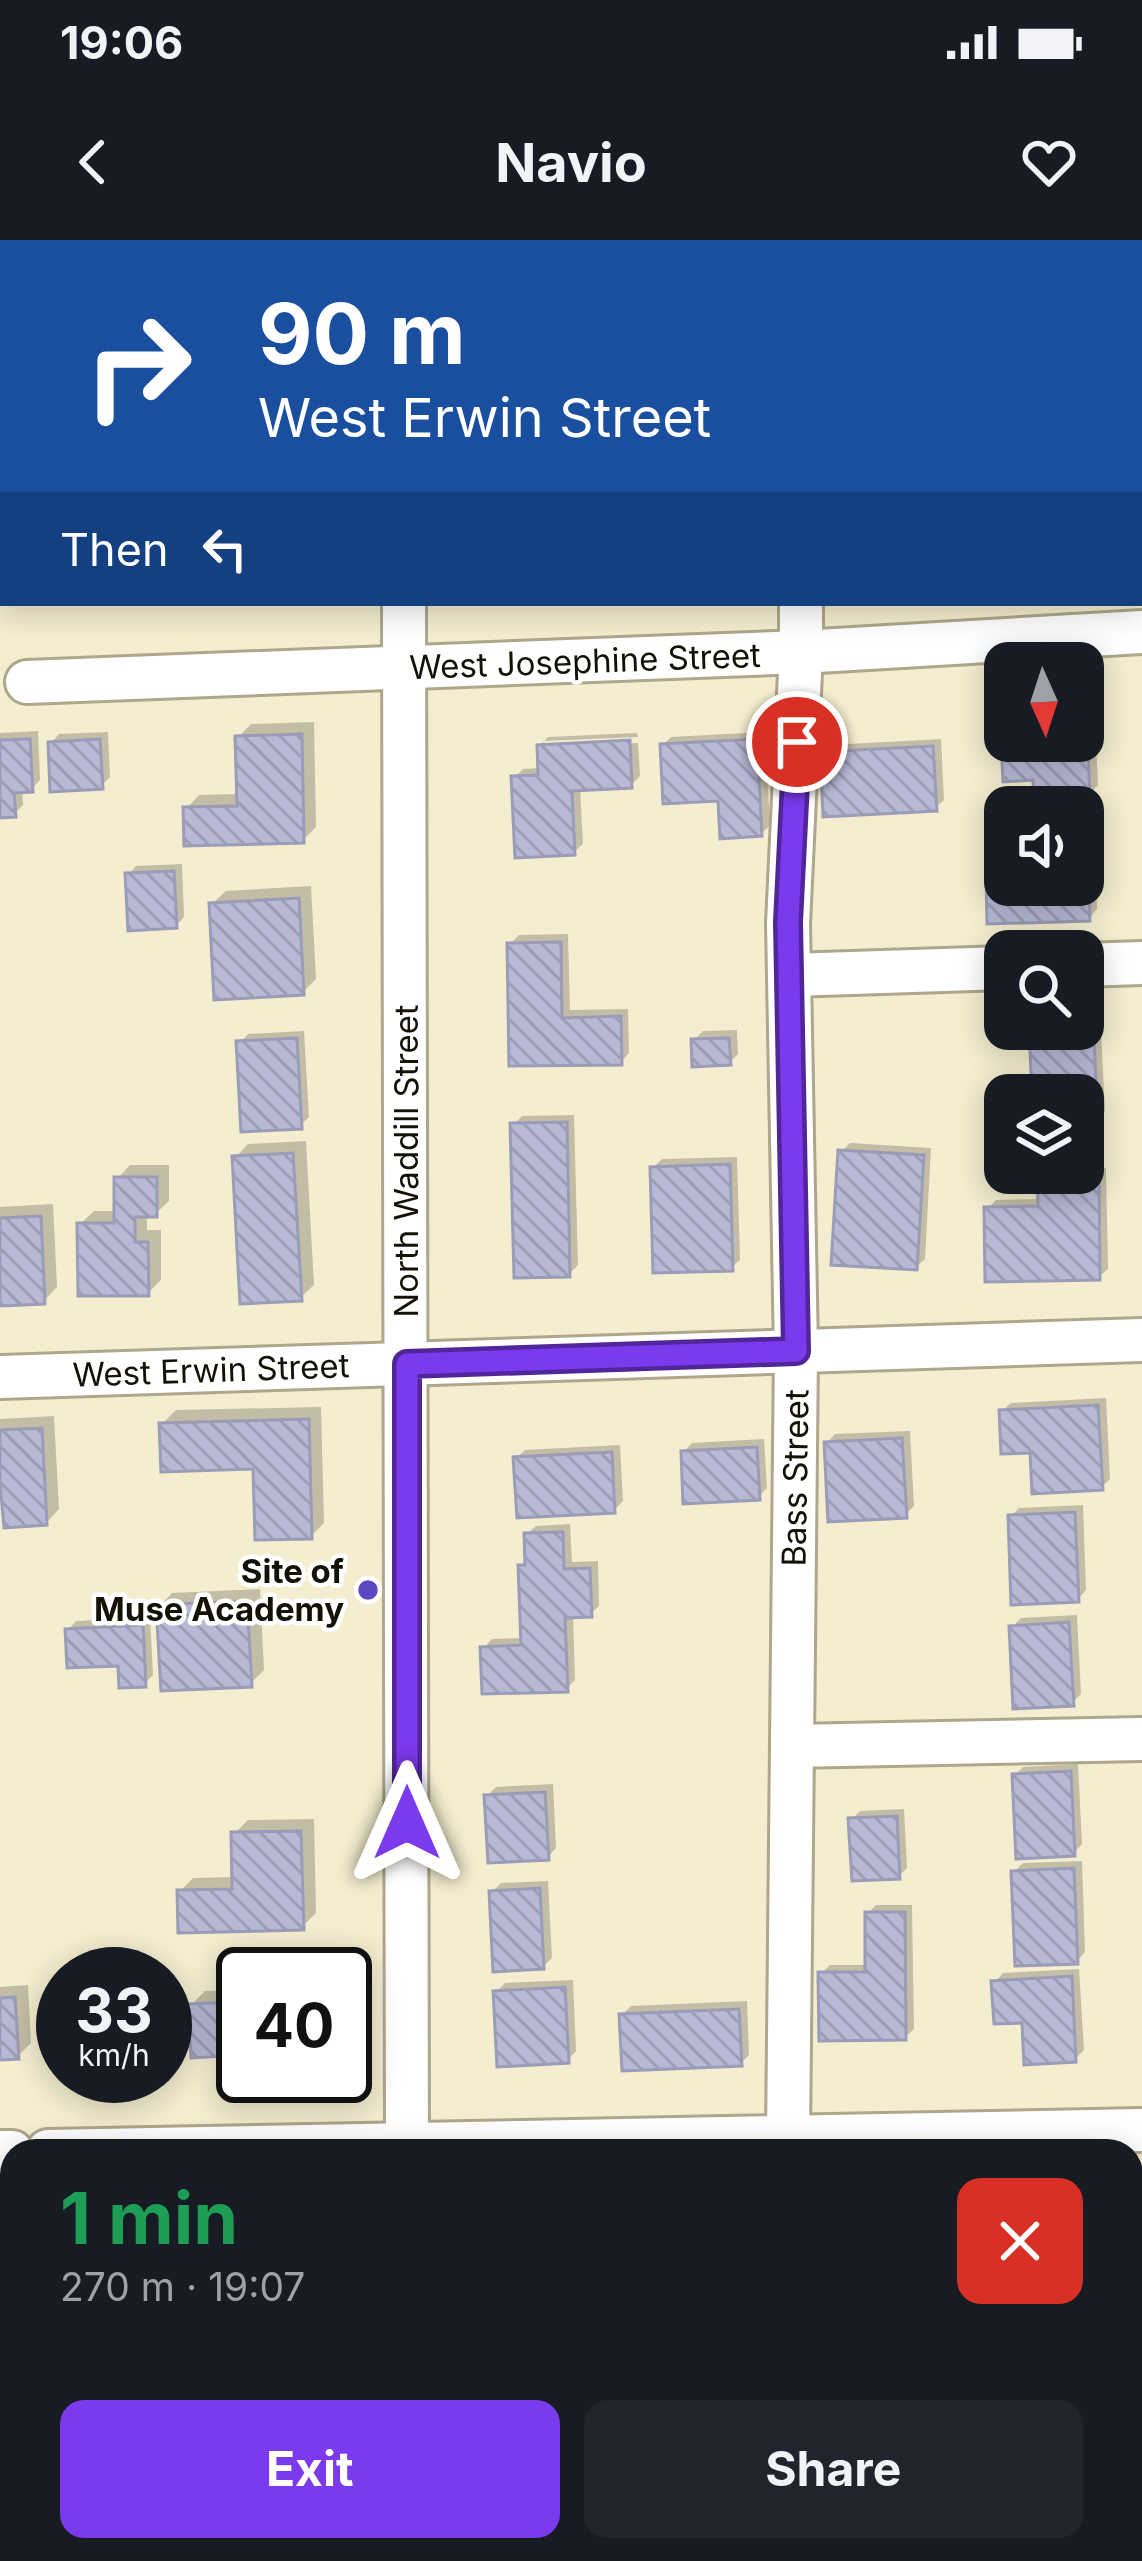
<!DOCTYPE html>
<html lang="en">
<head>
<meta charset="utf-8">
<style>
  :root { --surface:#171b24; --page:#20242c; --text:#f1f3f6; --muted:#9ea1a6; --accent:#7c3aed }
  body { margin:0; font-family:Inter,sans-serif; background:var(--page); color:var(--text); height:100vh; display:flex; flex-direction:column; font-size:45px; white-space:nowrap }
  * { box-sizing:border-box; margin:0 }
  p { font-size:39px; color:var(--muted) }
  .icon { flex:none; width:66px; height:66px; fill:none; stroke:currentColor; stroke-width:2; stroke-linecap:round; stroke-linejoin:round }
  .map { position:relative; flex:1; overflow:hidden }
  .panel { position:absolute; left:0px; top:1899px; width:1143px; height:423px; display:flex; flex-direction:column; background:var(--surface); border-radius:36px 36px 0 0; box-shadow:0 6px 30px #0003 }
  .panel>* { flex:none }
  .hud { position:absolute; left:0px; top:0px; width:1143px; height:366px; box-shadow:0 6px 30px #0003; background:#1a4fa0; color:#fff; overflow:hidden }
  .needle { width:78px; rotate:177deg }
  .buttons { position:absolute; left:984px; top:402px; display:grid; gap:24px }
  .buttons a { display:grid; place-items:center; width:120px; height:120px; border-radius:24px; background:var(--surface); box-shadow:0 6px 30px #0003; font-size:60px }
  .speed { position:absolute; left:36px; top:1707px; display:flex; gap:24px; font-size:60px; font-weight:700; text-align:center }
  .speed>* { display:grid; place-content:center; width:156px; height:156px; border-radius:50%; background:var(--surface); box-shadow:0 6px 30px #0003; line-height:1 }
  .speed small { font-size:30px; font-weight:400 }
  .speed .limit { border:6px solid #111; border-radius:18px; background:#fff; color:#111 }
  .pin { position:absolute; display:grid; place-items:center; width:102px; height:102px; color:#fff; margin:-51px; border:6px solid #fff; border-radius:50%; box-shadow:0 3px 12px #0007 }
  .me { position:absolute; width:132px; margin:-66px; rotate:0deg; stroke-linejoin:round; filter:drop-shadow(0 0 9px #0008) }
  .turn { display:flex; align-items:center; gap:42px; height:252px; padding:0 60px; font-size:54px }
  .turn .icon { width:156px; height:156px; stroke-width:2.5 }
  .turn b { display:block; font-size:84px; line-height:102px }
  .then { display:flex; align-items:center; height:114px; padding:0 60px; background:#0003; gap:24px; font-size:45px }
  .round { display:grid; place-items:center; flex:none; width:126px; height:126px; border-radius:24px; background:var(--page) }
  .headline { display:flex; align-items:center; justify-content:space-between; height:204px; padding:0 60px }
  h1 { font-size:72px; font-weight:700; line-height:90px; color:#1e9e55 }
  .cta { display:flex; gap:24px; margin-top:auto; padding:24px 60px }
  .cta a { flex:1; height:138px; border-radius:24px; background:var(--accent); color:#fff; font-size:48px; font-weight:700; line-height:138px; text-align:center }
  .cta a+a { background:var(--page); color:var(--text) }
  .status { display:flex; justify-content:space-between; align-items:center; height:84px; padding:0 60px; background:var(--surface); direction:ltr }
  .status svg { height:33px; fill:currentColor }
  header { display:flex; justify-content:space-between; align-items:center; height:156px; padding:0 60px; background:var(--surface); font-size:54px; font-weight:700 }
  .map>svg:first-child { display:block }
</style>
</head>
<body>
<div class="status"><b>19:06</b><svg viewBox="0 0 49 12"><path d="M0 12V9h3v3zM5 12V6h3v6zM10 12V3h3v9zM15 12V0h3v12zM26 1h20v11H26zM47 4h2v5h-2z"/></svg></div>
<header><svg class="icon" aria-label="back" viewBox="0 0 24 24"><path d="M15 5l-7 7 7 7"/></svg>Navio<svg class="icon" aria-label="heart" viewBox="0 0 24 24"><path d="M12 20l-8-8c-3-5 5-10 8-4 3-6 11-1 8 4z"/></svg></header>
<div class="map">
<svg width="1142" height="2321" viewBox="0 0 1142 2321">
  <defs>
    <pattern id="building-back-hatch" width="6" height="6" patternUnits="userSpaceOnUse" patternTransform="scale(3)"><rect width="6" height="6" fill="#b8b9d5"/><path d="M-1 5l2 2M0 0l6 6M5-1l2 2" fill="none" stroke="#9d9eb5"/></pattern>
  </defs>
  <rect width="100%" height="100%" fill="#f4edcf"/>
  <!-- shadow -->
  <g fill="#0003">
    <path d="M1083 463H1094L1098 545 1089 554 1005 501H1083Z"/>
    <path d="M314 482 316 587 303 600 186 569 199 555 239 554 238 497 251 484Z"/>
    <path d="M38 491 40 540 32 549 22 550 23 565 14 574 0 575V493Z"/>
    <path d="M108 492 110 537 101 546 51 503 59 494Z"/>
    <path d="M765 492 770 585 761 594 663 505 671 497Z"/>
    <path d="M637 493 638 497 544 501V507L638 503 640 536 631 545 580 548 583 604 574 612 514 538 523 529 540 528V506L548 497Z"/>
    <path d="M941 499 944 560 935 568 823 513 831 505Z"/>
    <path d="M1095 580 1097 669 1089 678 990 681 989 638 997 630 1005 629V645H1083V581Z"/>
    <path d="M182 624 184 677 176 686 128 635 136 626Z"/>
    <path d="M311 646 316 739 303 752 212 664 226 651Z"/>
    <path d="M568 694 570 770 628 769 629 813 621 822 512 823 510 704 519 695Z"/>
    <path d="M1099 750 1105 871 1097 880 1083 881V855H1035L1032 789H1083V751Z"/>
    <path d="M737 790 738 814 730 822 694 800 703 791Z"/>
    <path d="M304 791 309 877 300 886 240 803 248 794Z"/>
    <path d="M574 875 578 1025 569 1034 513 885 522 876Z"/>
    <path d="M306 901 314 1045 300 1058 235 918 248 904Z"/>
    <path d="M850 903 931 908 925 1019 916 1027 841 912Z"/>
    <path d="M737 917 740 1020 731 1028 653 928 662 919Z"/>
    <path d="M130 925H169V961L155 974H147V990H161V1040L148 1053 80 984 94 971H117V939Z"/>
    <path d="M1083 928H1106L1108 1029 1099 1037 987 969 996 960 1041 959 1040 937 1045 933H1083Z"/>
    <path d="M53 964 57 1047 44 1061 0 1063V967Z"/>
    <path d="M1106 1158 1110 1239 1102 1247 1033 1209 1002 1171 1011 1163Z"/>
    <path d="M321 1167 324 1283 311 1296 256 1226 162 1184 176 1170Z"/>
    <path d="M54 1176 59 1269 46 1283 0 1240V1179Z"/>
    <path d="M910 1191 914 1266 905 1275 827 1203 835 1194Z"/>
    <path d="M764 1199 767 1248 758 1257 684 1212 692 1203Z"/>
    <path d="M620 1205 623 1261 614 1270 516 1218 525 1210Z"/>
    <path d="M1083 1265 1086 1350 1078 1359 1011 1276 1019 1268Z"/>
    <path d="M570 1284 572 1322 598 1321 599 1366 590 1374 573 1375 575 1440 566 1449 483 1408 492 1399 523 1398 521 1326 528 1319 527 1294 536 1286Z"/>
    <path d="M260 1349 264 1430 250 1444 159 1367 172 1353Z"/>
    <path d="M1077 1375 1081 1454 1072 1463 1012 1387 1021 1378Z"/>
    <path d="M150 1377 153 1435 144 1444 121 1423 68 1390 76 1381Z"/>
    <path d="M1078 1524 1082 1604 1074 1613 1015 1535 1023 1527Z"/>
    <path d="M553 1544 556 1608 548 1617 487 1556 496 1547Z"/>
    <path d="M904 1569 907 1628 898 1637 851 1580 860 1571Z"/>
    <path d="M314 1579 316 1673 302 1687 180 1651 193 1638 235 1637 234 1594 248 1580Z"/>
    <path d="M1082 1621 1085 1712 1077 1721 1014 1632 1023 1623Z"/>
    <path d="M548 1641 552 1718 543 1727 492 1652 501 1643Z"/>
    <path d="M876 1665H912L914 1789 905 1797 821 1734 830 1725H868V1673Z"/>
    <path d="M315 1715V1734H243V1812L191 1765 205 1751 236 1750 235 1731 248 1718Z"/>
    <path d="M131 1718 132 1734H63L76 1721Z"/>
    <path d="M1079 1729 1084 1810 1075 1819 1025 1780 995 1742 1003 1733Z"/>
    <path d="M573 1740 576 1811 568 1820 496 1752 505 1743Z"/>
    <path d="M28 1745 31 1803 17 1817H0V1747Z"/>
    <path d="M747 1761 749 1815 741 1823 622 1775 631 1766Z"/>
    <path d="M822 2310H903L904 2321H821Z"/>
    <path d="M982 2310H1080L1081 2321H983Z"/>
  </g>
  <!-- building -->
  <g fill="url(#building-back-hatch)" stroke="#9b9cb8" stroke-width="3">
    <path d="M1083 470H1086L1090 557 1034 560 1033 540 1003 542 1001 501H1083Z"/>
    <path d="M302 494 304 603 184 606 183 567 237 566 235 496Z"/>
    <path d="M30 499 33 552 14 553 16 577 0 578V500Z"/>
    <path d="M100 499 103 549 50 552 48 502Z"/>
    <path d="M757 499 762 596 720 599 718 561 663 564 660 504Z"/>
    <path d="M630 500 632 548 572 551 575 615 515 618 511 536 538 535 537 505Z"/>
    <path d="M933 506 937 571 823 577 820 512Z"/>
    <path d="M1083 588H1087L1090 681 987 684 986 637H1005V645H1083Z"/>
    <path d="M174 631 177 688 128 691 125 633Z"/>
    <path d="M299 658 304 755 214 760 209 663Z"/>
    <path d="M561 702 562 778 621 776 622 825 509 826 507 703Z"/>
    <path d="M1083 758H1092L1098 883 1083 884V855H1032L1029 789H1083Z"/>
    <path d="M297 798 302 889 241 892 236 801Z"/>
    <path d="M729 798 731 825 692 827 691 799Z"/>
    <path d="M567 882 570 1037 514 1038 510 883Z"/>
    <path d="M838 910 924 915 917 1030 831 1025Z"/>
    <path d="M293 913 302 1061 240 1064 232 916Z"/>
    <path d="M730 924 733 1031 653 1033 650 927Z"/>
    <path d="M1099 935 1100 1040 985 1042 984 967 1038 966 1037 936Z"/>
    <path d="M114 937H157V977H135V1002H148L149 1056H78L77 983H114Z"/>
    <path d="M41 976 45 1064 0 1066V978Z"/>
    <path d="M1098 1165 1103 1250 1032 1254 1030 1213 1001 1214 999 1170Z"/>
    <path d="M309 1179 312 1299 255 1300 253 1229 161 1232 159 1183Z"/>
    <path d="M42 1188 47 1285 4 1288 0 1243V1190Z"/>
    <path d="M902 1198 907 1278 828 1282 824 1202Z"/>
    <path d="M757 1207 760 1260 683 1264 681 1211Z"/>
    <path d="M612 1212 615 1273 517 1278 513 1217Z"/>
    <path d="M1075 1272 1079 1362 1011 1365 1008 1275Z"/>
    <path d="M563 1292 564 1329 590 1328 592 1377 565 1378 568 1452 482 1454 480 1407 521 1405 518 1325H525L524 1293Z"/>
    <path d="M247 1361 252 1447 161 1451 156 1365Z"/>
    <path d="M1069 1382 1074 1466 1013 1469 1009 1386Z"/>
    <path d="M143 1385 146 1447 119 1448 118 1426 67 1428 65 1389Z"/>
    <path d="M1071 1531 1075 1616 1016 1619 1012 1534Z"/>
    <path d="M545 1552 549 1620 488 1623 484 1555Z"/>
    <path d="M897 1576 900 1639 852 1641 848 1578Z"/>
    <path d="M301 1591 304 1690 178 1693 177 1650 232 1649 231 1592Z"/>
    <path d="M1074 1628 1078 1724 1015 1726 1011 1631Z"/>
    <path d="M540 1648 544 1729 493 1732 489 1651Z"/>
    <path d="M865 1672H905L906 1800 819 1801 818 1732H865Z"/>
    <path d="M303 1727V1734H243V1815L191 1818 188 1764 233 1762 232 1730Z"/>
    <path d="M1072 1736 1076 1822 1024 1825 1022 1783 994 1784 991 1741Z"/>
    <path d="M565 1747 569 1823 497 1827 493 1751Z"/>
    <path d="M15 1757 19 1819 0 1820V1758Z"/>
    <path d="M739 1769 742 1826 622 1831 619 1774Z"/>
    <path d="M895 2310 896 2321H818L817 2311Z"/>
    <path d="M979 2310H1072L1073 2321H980Z"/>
  </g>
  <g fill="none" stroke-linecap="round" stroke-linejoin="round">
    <defs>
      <g id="minor">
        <path d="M798 0V3"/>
        <path d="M407 3V0"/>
        <path d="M404 363 407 1911"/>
        <path d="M27 442 801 412 1142 392"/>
        <path d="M1083 725 1142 723"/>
        <path d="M790 735 1005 728"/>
        <path d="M0 1137 1142 1100"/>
        <path d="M792 1506 1142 1499"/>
        <path d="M788 1897 796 1111 788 683 801 412V363"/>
        <path d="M48 1911 1142 1890"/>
        <path d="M0 1912H12"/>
        <path d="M0 2022 12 1997"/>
        <path d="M776 2310V2321"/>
        <path d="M403 2321V2310"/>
      </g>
    </defs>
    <!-- minor casing -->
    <use href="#minor" stroke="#aea78b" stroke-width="48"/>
    <!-- minor -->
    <use href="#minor" stroke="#fff" stroke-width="42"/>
  </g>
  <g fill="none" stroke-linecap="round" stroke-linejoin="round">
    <defs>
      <path id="route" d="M407 1583V1124L796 1111 788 682 797 502"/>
    </defs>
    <!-- route casing -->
    <use href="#route" stroke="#51269a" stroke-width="30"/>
    <!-- route -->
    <use href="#route" stroke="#7c3aed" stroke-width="21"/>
  </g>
  <!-- markers -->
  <circle fill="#5a49c2" stroke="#fff" stroke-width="4.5" cx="368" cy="1350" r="12"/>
  <g text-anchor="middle" stroke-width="9" stroke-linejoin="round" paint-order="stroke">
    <!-- street labels -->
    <g font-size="33" fill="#141207" stroke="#fff">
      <text transform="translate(585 421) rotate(-2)" y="12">West Josephine Street</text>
      <text transform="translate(406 921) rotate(-90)" y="12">North Waddill Street</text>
      <text transform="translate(211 1130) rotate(-2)" y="12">West Erwin Street</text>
      <text transform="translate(795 1238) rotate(-89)" y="12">Bass Street</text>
    </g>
    <!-- poi labels -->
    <g font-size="33" font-weight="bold" fill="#141207" stroke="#fff" text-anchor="end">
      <text x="344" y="1343">Site of<tspan x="344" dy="38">Muse Academy</tspan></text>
    </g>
  </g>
</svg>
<div class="buttons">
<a><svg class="needle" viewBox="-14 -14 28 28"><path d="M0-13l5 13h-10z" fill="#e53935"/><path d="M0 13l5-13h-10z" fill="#9ea1a6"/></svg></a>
<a><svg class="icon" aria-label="sound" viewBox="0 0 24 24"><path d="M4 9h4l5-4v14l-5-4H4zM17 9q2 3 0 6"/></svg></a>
<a><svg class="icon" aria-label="search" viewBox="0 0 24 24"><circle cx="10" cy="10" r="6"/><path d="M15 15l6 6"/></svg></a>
<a><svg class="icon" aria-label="layers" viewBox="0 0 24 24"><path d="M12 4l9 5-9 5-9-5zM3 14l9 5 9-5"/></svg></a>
</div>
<div class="speed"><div>33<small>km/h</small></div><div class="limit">40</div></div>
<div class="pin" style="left:797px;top:502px;background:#d93025"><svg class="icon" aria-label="arrive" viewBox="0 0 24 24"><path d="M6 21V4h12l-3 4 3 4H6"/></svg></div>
<svg class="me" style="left:407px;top:1583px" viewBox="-20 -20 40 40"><path d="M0-17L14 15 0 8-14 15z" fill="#7c3aed" stroke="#fff" stroke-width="4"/></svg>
<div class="hud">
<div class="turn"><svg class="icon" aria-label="right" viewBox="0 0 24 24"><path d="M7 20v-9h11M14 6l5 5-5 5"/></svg><div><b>90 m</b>West Erwin Street</div></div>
<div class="then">Then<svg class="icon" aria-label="left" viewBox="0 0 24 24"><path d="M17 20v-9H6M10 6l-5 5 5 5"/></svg></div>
</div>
<section class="panel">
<div class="headline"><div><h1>1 min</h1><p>270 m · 19:07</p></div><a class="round" style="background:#d93025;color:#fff"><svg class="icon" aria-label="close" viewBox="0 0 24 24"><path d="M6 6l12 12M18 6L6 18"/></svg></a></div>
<div class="cta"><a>Exit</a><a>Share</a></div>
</section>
</div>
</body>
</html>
